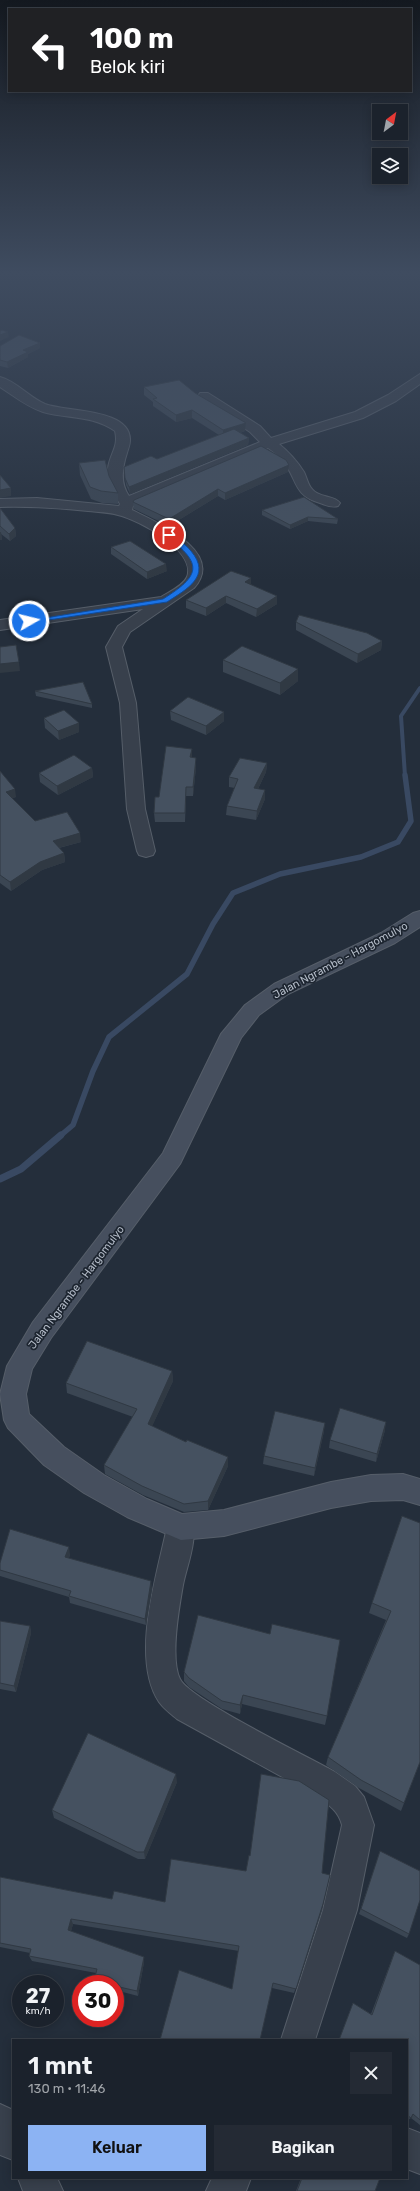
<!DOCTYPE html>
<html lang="id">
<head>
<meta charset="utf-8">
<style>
  :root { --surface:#1b222c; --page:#242a34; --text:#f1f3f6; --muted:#a0a4a9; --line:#393f48; --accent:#8cb3f3 }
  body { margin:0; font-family:Rubik,sans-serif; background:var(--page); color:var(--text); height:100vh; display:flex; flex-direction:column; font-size:15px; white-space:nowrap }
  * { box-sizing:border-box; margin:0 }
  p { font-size:13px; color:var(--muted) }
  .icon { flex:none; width:22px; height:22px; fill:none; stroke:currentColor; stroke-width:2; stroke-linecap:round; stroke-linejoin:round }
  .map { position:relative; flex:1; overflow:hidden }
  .drawer { position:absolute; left:12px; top:2039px; width:396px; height:140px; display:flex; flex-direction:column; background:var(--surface); border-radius:0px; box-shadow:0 2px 10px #0003,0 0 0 1px var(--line) }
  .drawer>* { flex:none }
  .top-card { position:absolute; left:8px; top:8px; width:404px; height:84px; border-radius:0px; box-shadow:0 2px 10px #0003,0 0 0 1px var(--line); background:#202124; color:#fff; overflow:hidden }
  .needle { width:26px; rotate:32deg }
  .controls { position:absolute; left:372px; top:104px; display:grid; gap:8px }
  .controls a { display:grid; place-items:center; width:36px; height:36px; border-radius:0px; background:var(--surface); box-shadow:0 2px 10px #0003,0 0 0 1px var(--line); font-size:20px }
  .speed { position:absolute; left:12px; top:1975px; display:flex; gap:8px; font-size:20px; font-weight:700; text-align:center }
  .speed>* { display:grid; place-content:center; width:52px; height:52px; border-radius:50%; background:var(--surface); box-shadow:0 2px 10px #0003,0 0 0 1px var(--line); line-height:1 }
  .speed small { font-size:10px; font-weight:400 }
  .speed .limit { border:6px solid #d22; background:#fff; color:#111 }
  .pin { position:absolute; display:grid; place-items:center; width:34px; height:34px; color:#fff; margin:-17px; border:2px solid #fff; border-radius:50%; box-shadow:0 1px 4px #0007 }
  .me { position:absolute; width:44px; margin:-22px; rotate:82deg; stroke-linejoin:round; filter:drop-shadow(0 0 3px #0008) }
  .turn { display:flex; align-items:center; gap:14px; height:84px; padding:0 16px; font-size:18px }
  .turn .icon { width:52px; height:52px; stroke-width:2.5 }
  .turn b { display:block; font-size:28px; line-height:34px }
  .round { display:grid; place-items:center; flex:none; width:42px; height:42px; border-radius:0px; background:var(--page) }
  .headline { display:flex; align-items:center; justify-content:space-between; height:68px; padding:0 16px }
  h1 { font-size:24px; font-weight:600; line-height:30px }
  .action { display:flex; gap:8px; margin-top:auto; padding:8px 16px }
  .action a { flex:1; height:46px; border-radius:0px; background:var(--accent); color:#111; font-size:16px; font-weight:600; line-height:46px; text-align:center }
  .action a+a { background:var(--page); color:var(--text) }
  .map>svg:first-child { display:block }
</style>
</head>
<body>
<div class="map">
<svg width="420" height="2191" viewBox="0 0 420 2191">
  <rect width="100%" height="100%" fill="#242e3b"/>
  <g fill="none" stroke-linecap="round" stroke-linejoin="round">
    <!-- stream-far2 -->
    <path stroke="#394962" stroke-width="4" d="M405 776 401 716 420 688"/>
    <!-- stream-far1 -->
    <path stroke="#394962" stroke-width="5.5" d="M60 1136 73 1125 93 1071 109 1037 187 974 213 924 233 893 280 874 361 857 398 842 411 821 405 775"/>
    <!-- stream -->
    <path stroke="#394962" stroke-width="7" d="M0 1179 21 1169 61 1135"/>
    <defs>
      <g id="street">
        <path d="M420 374V384L396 401 363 418 279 444C289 452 297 461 304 472 307 478 308 485 312 489 319 498 334 495 340 503L338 506C331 508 326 505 320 503 291 495 298 476 280 458 277 454 272 451 268 448L141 501 133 506 132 510C158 523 226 552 194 588L130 632 122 647 136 703 145 809 155 851 153 855 146 857 139 855 137 851 127 809 120 703 106 647 118 626 143 609 0 630V620L161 597C169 592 183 586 187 577 197 551 139 520 118 515 109 512 98 512 88 511 58 508 30 506 0 507V499L37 498 119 506 120 504C113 493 107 481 108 468 110 453 119 447 115 431 93 415 68 419 43 412 27 407 14 396 0 387V377C16 381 29 397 45 404 65 412 132 408 130 441 130 445 128 449 127 453 122 468 120 483 129 496L260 442 250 432 200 399 198 396 200 393H208L260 426 271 438 355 412 388 395Z"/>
        <path d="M181 1514 191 1518C199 1537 187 1565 183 1585 179 1608 170 1659 180 1679 189 1699 309 1757 335 1772L355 1786 364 1797 374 1825 357 1910 315 2040H281L323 1910 342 1825C338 1809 326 1803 313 1794L177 1719C171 1714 164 1709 159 1702 130 1658 157 1575 167 1527L171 1518Z"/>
        <path d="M0 2104 13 2110V2160L0 2155Z"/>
        <path d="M407 2128 420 2133V2174L407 2169Z"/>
        <path d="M18 2178H57L63 2191H23Z"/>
        <path d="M212 2178H251L246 2191H206Z"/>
      </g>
      <path id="secondary" d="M420 911V927L395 943 288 994 259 1015 241 1038 180 1164 51 1338 32 1369 26 1394 29 1414 64 1447 104 1475 147 1499 182 1514 224 1510 331 1482 371 1475 403 1474 420 1479V1505L403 1500 371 1501 331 1508 224 1536 181 1540 127 1517 84 1493 44 1465 8 1428 4 1420 0 1394 7 1366 33 1322 163 1153 221 1034 245 1005 274 984 381 933 413 913Z"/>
    </defs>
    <!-- street casing -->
    <use href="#street" stroke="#565e69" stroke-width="2"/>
    <!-- secondary casing -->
    <use href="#secondary" stroke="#565e69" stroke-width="2"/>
    <!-- street -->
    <use href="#street" fill="#38404c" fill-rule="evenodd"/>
    <!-- secondary -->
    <use href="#secondary" fill="#464f5e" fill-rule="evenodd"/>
  </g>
  <!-- wall -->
  <g fill="#3b4653">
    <path d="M0 346 40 348 28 354V357L8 368 0 366Z"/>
    <path d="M144 387 195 393 246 423 245 431 240 433 249 438 248 445 130 494 126 485 124 467 157 459 219 435 192 418 176 422 153 406V402L144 395Z"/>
    <path d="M79 463 109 476 118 493V504L102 503 91 499 80 475Z"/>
    <path d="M288 472 225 500 218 496 169 526 134 509 133 502Z"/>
    <path d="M0 508 15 528 16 536 10 541 1 534 2 540H0Z"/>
    <path d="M262 510 338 519 337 524 308 521 290 529 262 515Z"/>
    <path d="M111 547 167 571 147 579 111 554Z"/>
    <path d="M251 585 277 596V604L256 617 226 603 206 616 186 608V600Z"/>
    <path d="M296 622 382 641 381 650 357 663 296 630Z"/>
    <path d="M223 660 298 681 280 695 223 672Z"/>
    <path d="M35 691 92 704V708L36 696Z"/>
    <path d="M170 711 224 721 206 735 171 720Z"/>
    <path d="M44 718 79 732 59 740 45 728Z"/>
    <path d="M192 757 196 767 193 796H186L185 822H155L154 813 159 797Z"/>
    <path d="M267 763 266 772 258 789 265 790V799L256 820 226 815 227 806 235 788 229 787V777Z"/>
    <path d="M92 768 93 777 58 795 40 782 39 773Z"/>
    <path d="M0 771 16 797 12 798 35 821 81 842 59 848 64 853 65 862 42 870 11 891 0 883Z"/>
    <path d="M172 1371 173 1381 152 1426 186 1442 228 1466 208 1510 184 1512 143 1495 105 1474 104 1465 133 1417 67 1393 66 1383Z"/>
    <path d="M385 1430 376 1462 329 1448 330 1440Z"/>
    <path d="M324 1431 314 1476 263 1464 264 1456Z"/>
    <path d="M402 1516 420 1762 401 1811 359 1788 326 1765 328 1757 386 1620 369 1613 372 1603Z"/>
    <path d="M70 1554 69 1558 152 1588 146 1625 70 1603 69 1597 0 1576V1563Z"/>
    <path d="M0 1621 30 1626 31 1633 16 1692 0 1689Z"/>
    <path d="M184 1672 327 1716 325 1725 242 1704 240 1714 222 1709 189 1687 184 1681Z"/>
    <path d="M177 1782 145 1859H138L54 1818 52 1810Z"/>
    <path d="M380 1851 409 1934 407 1938 359 1914Z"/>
    <path d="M246 1871 322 1873V1910L294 1993 272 1988 232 1989 239 1951 73 1924 71 1931 144 1962 138 1996 115 1990V1984H95L94 1981 96 1973 32 1961 29 1956 30 1953 0 1947V1877L112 1899 165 1902Z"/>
    <path d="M395 1951 420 1965V2125L411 2118 408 2120H407V2040H339L353 2003 371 2014 393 1956Z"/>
    <path d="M301 2178H380L375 2191H296Z"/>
  </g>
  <!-- shaded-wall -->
  <g fill="#303943">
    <path d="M8 332 9 337 0 341V335Z"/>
    <path d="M40 343V348L28 354V357L8 368 7 362 23 350Z"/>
    <path d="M192 410V418L176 422V415Z"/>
    <path d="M246 423 245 431 223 438V430Z"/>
    <path d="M249 438 248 445 130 494 129 487Z"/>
    <path d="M289 465 288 472 225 500V493Z"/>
    <path d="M11 488V496L0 498V490Z"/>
    <path d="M218 489V496L169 526V519Z"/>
    <path d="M308 517V521L290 529V525Z"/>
    <path d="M15 528 16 536 10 541 9 534Z"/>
    <path d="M0 532H1L2 540H0Z"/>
    <path d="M166 564 167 571 147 579V572Z"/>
    <path d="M251 578V585L245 582Z"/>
    <path d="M226 596V603L206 616V608Z"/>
    <path d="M277 596V604L256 617 257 609Z"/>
    <path d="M382 641 381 650 357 663 358 654Z"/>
    <path d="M19 662 20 671 0 673V664Z"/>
    <path d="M298 669V681L280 695V683Z"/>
    <path d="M224 712V721L206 735V726Z"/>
    <path d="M79 723V732L59 740 58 731Z"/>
    <path d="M192 749V758L190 757Z"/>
    <path d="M196 758V767L193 796V787Z"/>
    <path d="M267 763 266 772 254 797V788Z"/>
    <path d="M92 768 93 777 58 795 57 786Z"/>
    <path d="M15 789 16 797 7 800 6 792Z"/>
    <path d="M265 790V799L256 820 257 811Z"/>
    <path d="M80 833 81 842 54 849 53 841Z"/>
    <path d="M64 853 65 862 42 870 11 891 10 882 40 862Z"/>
    <path d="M172 1371 173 1381 149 1433 148 1424Z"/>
    <path d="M386 1422 385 1430 376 1462 377 1454Z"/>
    <path d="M325 1423 324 1431 314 1476 315 1468Z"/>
    <path d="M228 1457V1466L208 1510V1501Z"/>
    <path d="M69 1547 70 1554 67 1564 65 1557Z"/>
    <path d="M151 1581 152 1588 146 1625 145 1619Z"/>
    <path d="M30 1626 31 1633 16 1692 14 1686Z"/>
    <path d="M243 1695 242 1704 240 1714V1705Z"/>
    <path d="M176 1774 177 1782 145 1859 144 1852Z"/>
    <path d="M71 1919 73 1924 70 1935 68 1930Z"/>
    <path d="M144 1957V1962L138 1996 137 1991Z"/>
  </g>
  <!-- building -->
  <g fill="#455160" stroke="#303943">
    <path d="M2 330 8 332 0 335V331Z"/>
    <path d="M19 335 40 343 23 350 28 352 7 362 0 360V346Z"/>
    <path d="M179 380 195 393 246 423 223 430 192 410 176 415 153 399 157 398 144 387Z"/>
    <path d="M234 429 249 438 129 487 125 478 124 467 151 456 157 459Z"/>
    <path d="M261 446 286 460 289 465 225 493 218 489 169 519 133 502 134 500Z"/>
    <path d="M105 460 109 476 118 493 101 491 90 487 79 463Z"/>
    <path d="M0 475 11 488 0 490Z"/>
    <path d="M304 497 338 519 308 517 290 525 262 510Z"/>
    <path d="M0 508 15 528 9 534 0 526Z"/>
    <path d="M130 541 166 564 147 572 111 547Z"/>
    <path d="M231 571 251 578 245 582 277 596 257 609 226 596 206 608 186 600Z"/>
    <path d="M299 615 367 633 382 641 358 654 296 622Z"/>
    <path d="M16 645 19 662 0 664V647Z"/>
    <path d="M242 646 298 669 280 683 223 660Z"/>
    <path d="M83 682 92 704 35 691Z"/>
    <path d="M188 697 224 712 206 726 170 711Z"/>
    <path d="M64 710 79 723 58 731 44 718Z"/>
    <path d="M166 746 192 749 190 757 196 758 193 787H186L185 813H154L155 797H159Z"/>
    <path d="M74 755 92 768 57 786 39 773Z"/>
    <path d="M240 758 267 763 254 788 265 790 257 811 227 806 238 779 229 777Z"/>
    <path d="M0 771 15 789 6 792 35 821 67 812 80 833 53 841 64 853 40 862 10 882 0 875Z"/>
    <path d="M87 1341 172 1371 148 1424 186 1442 187 1440 228 1457 208 1501 184 1504 142 1486 104 1465 137 1409 66 1383Z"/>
    <path d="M340 1408 386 1422 377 1454 330 1440Z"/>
    <path d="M275 1411 325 1423 315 1468 264 1456Z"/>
    <path d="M402 1516 420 1523V1762L404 1803 361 1780 328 1757 391 1611 372 1603Z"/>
    <path d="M10 1529 69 1547 65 1557 151 1581 145 1619 69 1596 71 1591 0 1570V1563Z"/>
    <path d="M198 1615 270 1634 272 1624 340 1640 327 1716 243 1695 240 1705 222 1701 189 1678 184 1672Z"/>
    <path d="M0 1621 30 1626 14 1686 0 1683Z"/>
    <path d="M88 1733 176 1774 144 1852H137L52 1810Z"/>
    <path d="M261 1774 299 1781 329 1800 322 1873 330 1875 323 1904 296 1989 273 1983 260 2040H160L179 1970 232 1989 239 1946 71 1919 68 1930 144 1957 137 1991 115 1986V1984H106L94 1981 97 1969 29 1956 31 1949 0 1943V1877L112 1899 114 1891 165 1902 171 1859 246 1871 249 1855 250 1856Z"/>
    <path d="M380 1851 420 1871V1900L409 1934 361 1909Z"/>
    <path d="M395 1951 420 1965V2120L413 2114 411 2118 407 2115V2040H339L353 2003 372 2015Z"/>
    <path d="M302 2178H380L375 2191H297Z"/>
  </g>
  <!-- sky -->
  <linearGradient id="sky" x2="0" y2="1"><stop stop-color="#141920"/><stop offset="0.47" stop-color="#3f4c60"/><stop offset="1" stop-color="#3f4c60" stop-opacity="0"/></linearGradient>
  <rect width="420" height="581" fill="url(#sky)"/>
  <!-- route -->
  <path fill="#1a73e8" stroke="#114b97" d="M169 534C177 537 185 544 191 551 212 576 187 589 167 602L29 623 26 621 163 599C200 576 204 564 167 537Z"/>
  <g text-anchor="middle" stroke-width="3.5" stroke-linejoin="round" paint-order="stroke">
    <!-- street labels -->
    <g font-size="11" fill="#b3bbc7" stroke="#1d2530">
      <text transform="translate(340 960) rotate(-28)" y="4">Jalan Ngrambe - Hargomulyo</text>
      <text transform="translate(76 1287) rotate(-53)" y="4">Jalan Ngrambe - Hargomulyo</text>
    </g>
  </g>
</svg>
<div class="controls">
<a><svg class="needle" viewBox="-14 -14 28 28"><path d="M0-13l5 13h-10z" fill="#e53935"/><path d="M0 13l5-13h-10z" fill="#a0a4a9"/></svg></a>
<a><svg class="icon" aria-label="layers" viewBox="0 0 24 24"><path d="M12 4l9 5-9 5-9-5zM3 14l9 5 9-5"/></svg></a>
</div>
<div class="speed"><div>27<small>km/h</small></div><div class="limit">30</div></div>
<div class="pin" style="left:169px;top:535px;background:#d93025"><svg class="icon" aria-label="arrive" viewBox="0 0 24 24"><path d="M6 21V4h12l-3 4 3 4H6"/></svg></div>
<svg class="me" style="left:29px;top:621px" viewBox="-20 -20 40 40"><circle r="17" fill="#1a73e8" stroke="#fff" stroke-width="3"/><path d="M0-11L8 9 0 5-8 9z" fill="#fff"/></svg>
<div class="top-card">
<div class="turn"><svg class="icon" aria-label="left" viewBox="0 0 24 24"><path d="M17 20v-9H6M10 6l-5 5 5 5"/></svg><div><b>100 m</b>Belok kiri</div></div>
</div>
<section class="drawer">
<div class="headline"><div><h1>1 mnt</h1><p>130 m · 11:46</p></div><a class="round"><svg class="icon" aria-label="close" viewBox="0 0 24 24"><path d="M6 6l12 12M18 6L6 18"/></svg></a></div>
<div class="action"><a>Keluar</a><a>Bagikan</a></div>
</section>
</div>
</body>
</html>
